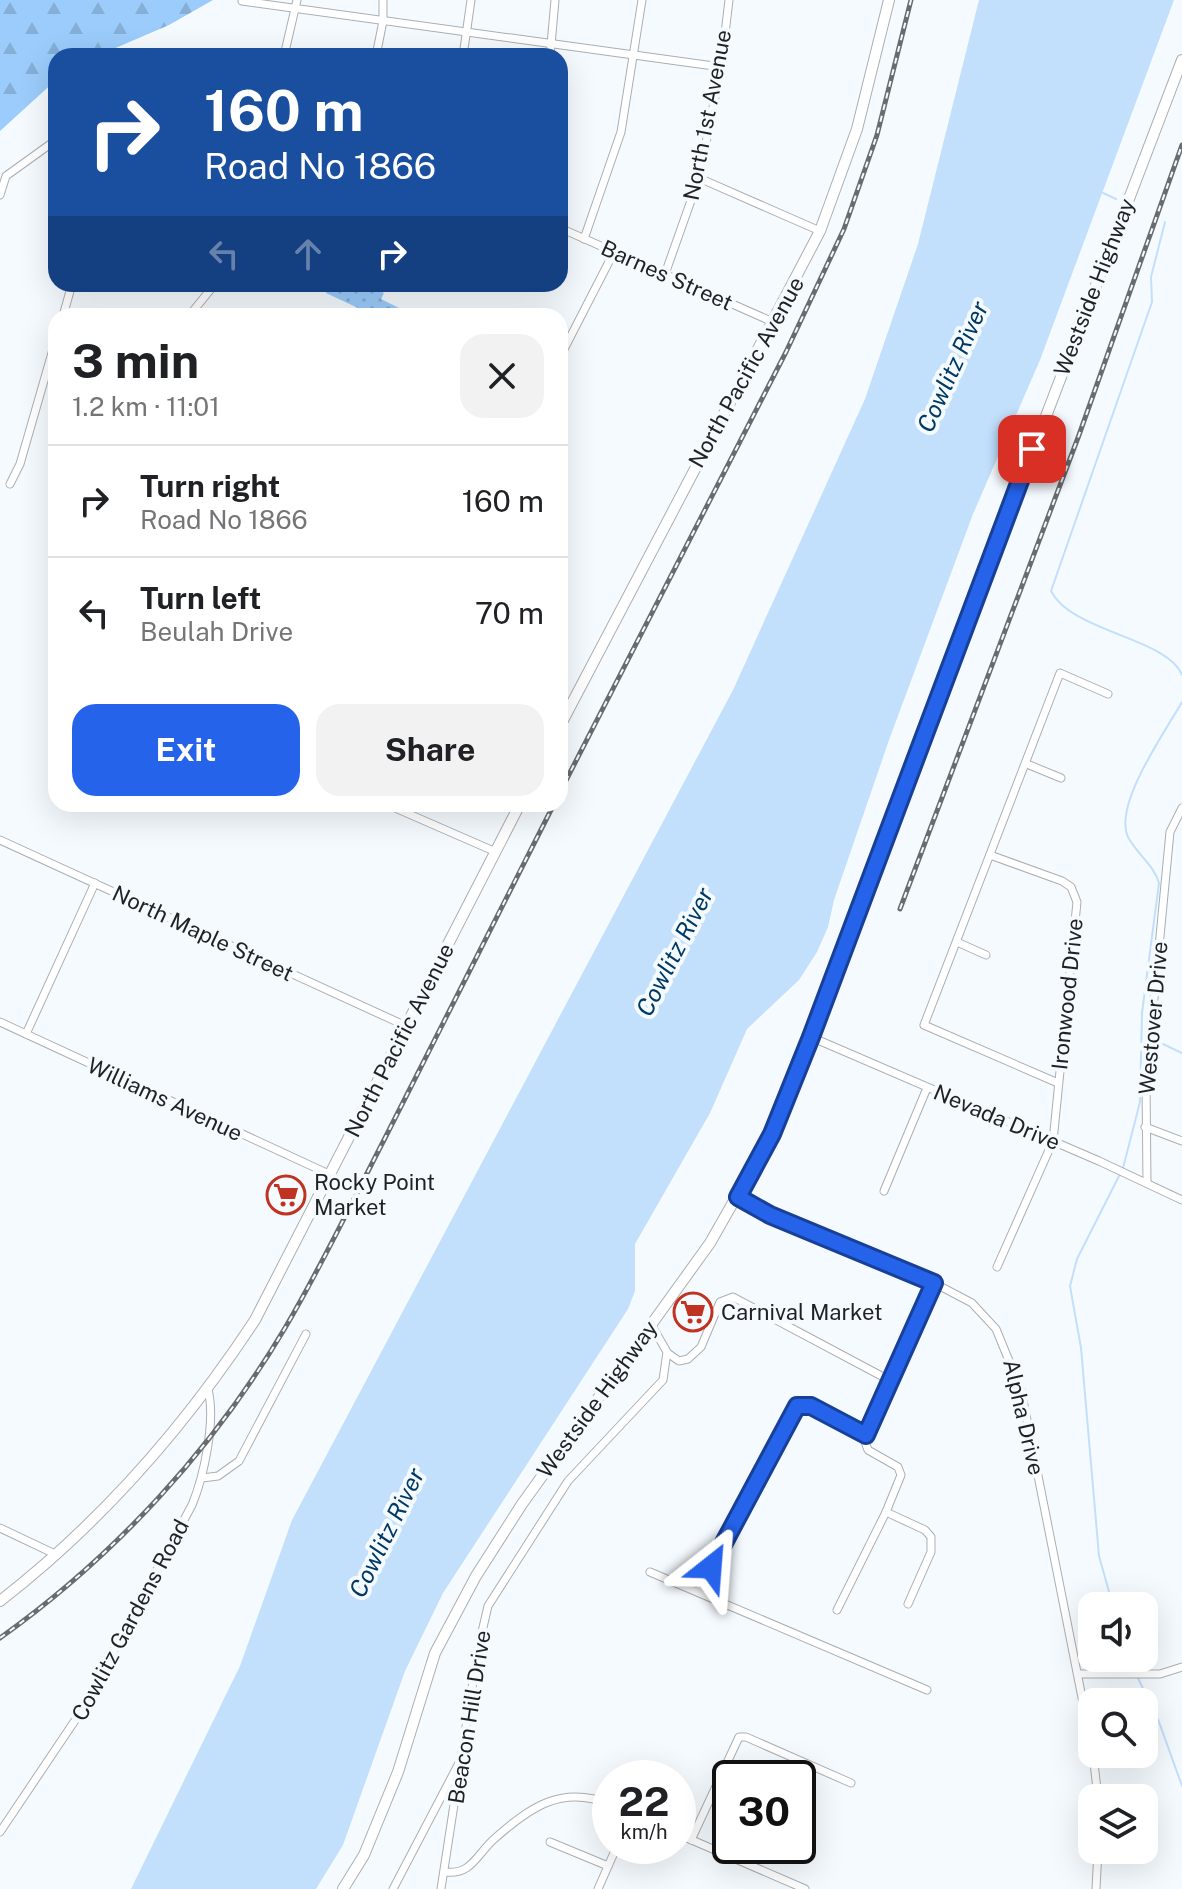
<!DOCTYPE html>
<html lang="en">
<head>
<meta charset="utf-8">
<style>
  :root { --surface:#fff; --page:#f2f2f2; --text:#202124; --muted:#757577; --line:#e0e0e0; --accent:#2563eb }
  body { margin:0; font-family:"Public Sans",sans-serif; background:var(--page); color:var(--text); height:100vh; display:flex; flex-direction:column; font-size:30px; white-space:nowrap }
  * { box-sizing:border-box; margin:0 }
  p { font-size:26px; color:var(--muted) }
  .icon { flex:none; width:44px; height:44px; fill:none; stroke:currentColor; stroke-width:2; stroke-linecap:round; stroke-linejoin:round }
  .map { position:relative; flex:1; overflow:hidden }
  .details { position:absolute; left:48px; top:308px; width:520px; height:504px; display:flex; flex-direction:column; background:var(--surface); border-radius:24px; box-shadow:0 8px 32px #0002 }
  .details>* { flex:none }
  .top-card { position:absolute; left:48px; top:48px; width:520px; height:244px; border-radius:24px; box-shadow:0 8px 32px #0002; background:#1a4fa0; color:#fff; overflow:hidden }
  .controls { position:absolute; left:1078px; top:1592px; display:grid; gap:16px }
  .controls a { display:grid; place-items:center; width:80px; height:80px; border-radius:16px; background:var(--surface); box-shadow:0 8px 32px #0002; font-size:40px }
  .speed { position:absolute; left:592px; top:1760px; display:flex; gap:16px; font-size:40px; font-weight:700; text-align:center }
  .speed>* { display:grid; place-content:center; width:104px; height:104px; border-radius:50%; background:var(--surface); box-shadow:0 8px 32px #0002; line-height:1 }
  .speed small { font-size:20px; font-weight:400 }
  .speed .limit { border:4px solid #111; border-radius:12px; background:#fff; color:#111 }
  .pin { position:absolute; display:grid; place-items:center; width:68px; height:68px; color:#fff; margin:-34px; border-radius:16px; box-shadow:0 4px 12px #0006 }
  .me { position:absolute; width:88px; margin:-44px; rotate:28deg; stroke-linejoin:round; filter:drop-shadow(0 0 6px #0008) }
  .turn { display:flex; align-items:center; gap:28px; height:168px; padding:0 24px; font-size:36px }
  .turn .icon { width:104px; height:104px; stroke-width:2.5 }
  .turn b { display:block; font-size:56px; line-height:68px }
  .lanes { display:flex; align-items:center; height:76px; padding:0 24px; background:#0003; justify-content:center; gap:40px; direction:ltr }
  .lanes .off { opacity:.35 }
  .round { display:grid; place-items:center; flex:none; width:84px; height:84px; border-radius:24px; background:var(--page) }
  .headline { display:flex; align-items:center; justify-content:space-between; height:136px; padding:0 24px }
  h1 { font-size:48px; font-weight:700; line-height:60px }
  .cta { display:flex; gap:16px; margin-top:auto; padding:16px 24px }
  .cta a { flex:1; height:92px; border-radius:24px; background:var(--accent); color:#fff; font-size:32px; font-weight:700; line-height:92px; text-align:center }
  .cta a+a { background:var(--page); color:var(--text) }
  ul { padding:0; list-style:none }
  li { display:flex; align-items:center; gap:24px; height:112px; padding:0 24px; border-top:2px solid var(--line) }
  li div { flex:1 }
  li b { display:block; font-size:30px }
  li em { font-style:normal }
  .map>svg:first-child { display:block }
</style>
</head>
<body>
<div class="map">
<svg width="1182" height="1889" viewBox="0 0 1182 1889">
  <defs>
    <pattern id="grass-dots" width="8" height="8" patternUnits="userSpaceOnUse" patternTransform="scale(2)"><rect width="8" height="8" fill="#9bccfb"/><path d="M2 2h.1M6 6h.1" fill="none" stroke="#85afd7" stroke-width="1.8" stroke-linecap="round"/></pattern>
    <pattern id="forest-firs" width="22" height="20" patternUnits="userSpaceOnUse" patternTransform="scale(2)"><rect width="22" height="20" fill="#9bccfb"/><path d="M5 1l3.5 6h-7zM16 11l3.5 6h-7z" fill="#85afd7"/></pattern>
  </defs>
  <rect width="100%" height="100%" fill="#f5faff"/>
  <!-- grass -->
  <path fill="url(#grass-dots)" d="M330 284H366L384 293 381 299 405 311 403 316H375L326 293Z"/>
  <!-- forest -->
  <path fill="url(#forest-firs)" d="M0 0H213L169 25 97 56H56V80L0 131Z"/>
  <!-- water -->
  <path fill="#c2dffc" d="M979 0H1174L1040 360 973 514 889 740 834 900 828 927 817 952 799 980 747 1029 710 1113 635 1244V1291L628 1309 443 1593 405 1671 343 1845 316 1889H131L240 1666 292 1520 733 690 865 399 918 244Z"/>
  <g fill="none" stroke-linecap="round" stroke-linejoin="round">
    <!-- stream -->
    <g stroke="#c2dffc" stroke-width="2">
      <path d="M1103 193 1116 199"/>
      <path d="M1165 222 1151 277 1152 302 1051 591C1071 632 1168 638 1182 675"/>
      <path d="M1163 1044 1182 1053"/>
      <path d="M1123 1168 1140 1102 1142 1013 1159 883C1154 865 1137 854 1128 837 1113 805 1165 732 1182 702"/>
      <path d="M1113 1606 1099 1556 1081 1348 1070 1286 1077 1259 1120 1174"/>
      <path d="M1129 1658 1134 1670"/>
      <path d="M1137 1676 1159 1722 1182 1786"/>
    </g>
    <defs>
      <g id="street">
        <path d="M242 1 721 67"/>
        <path d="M284 56 297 0"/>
        <path d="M376 56 383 21V0"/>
        <path d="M463 56 471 0"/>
        <path d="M550 56 555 0"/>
        <path d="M699 178 820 231"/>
        <path d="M0 195 6 176 56 140"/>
        <path d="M560 228 773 322"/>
        <path d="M584 239 621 132 642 0"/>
        <path d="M665 274 699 178 721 67 729 0"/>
        <path d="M63 316 72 284"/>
        <path d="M189 316 215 284"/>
        <path d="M560 357 614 252"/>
        <path d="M10 484 20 464 56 339"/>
        <path d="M1027 764 1061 778"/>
        <path d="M386 804 496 852"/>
        <path d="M0 840 406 1026"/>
        <path d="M990 855 1062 881 1071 887 1077 902 1053 1141 997 1267"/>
        <path d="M957 942 986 955"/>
        <path d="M0 1022 331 1175"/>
        <path d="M26 1034 95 883"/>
        <path d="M811 1037 1099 1161 1182 1200"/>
        <path d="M1058 1083 924 1025 1060 673 1108 694"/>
        <path d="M1145 1127 1182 1141"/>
        <path d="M1147 1183 1146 1082 1170 832 1182 808"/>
        <path d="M884 1191 927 1088"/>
        <path d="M738 1197 770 1215 934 1283 972 1303 996 1329 1021 1390 1092 1748"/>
        <path d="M669 1354 679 1361 688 1359 701 1347 720 1302 733 1297 889 1380"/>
        <path d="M202 1478 218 1476 239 1461 306 1334"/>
        <path d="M0 1528 57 1555"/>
        <path d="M650 1572 927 1690"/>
        <path d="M698 1592 797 1406H811L866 1435"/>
        <path d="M908 1604 931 1552V1537L925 1530 886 1512 901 1475 898 1467 868 1450 865 1442 934 1283"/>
        <path d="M837 1610 886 1512"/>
        <path d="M1078 1674H1160L1182 1667"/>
        <path d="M1093 1754 1098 1798"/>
        <path d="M0 1832 80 1713 192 1505C204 1476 216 1420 208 1390"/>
        <path d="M678 1834 805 1889"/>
        <path d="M691 1840 739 1737H746L851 1783"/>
        <path d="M550 1842 608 1866"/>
        <path d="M445 1872C471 1875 476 1856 493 1840 530 1807 561 1785 610 1804"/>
        <path d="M393 1889 459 1763"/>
        <path d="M441 1889 478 1649 488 1606 568 1481 663 1380 667 1352 651 1324"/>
        <path d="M598 1889 617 1846"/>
        <path d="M1096 1889 1098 1850"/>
      </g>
      <g id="secondary">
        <path d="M560 726 820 231 857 129 889 0"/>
        <path d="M0 1601C102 1522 184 1428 255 1320L520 804"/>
        <path d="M343 1889 364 1855 398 1772 435 1653 476 1576 522 1504 710 1243 772 1134 1182 60"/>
      </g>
    </defs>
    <!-- street casing -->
    <use href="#street" stroke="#aaafb4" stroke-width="9"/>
    <!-- secondary casing -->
    <use href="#secondary" stroke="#aaafb4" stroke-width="12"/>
    <!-- street -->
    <use href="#street" stroke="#fff" stroke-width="7"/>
    <!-- secondary -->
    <use href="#secondary" stroke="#fff" stroke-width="10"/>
    <defs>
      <g id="rail">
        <path d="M560 792 786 352 844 229 877 135 911 0"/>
        <path d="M900 909 1079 435 1182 145"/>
        <path d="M0 1638C115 1556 213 1449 285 1328 321 1267 352 1202 384 1140 441 1028 497 916 554 804"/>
      </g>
    </defs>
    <!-- rail casing -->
    <use href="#rail" stroke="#696c6f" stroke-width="5"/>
    <!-- rail -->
    <use href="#rail" stroke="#f5faff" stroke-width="2" stroke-dasharray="6" stroke-linecap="butt"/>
  </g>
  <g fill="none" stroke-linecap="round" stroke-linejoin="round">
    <defs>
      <path id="route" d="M711 1567 797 1406H811L866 1435 934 1283 770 1215 738 1197 772 1134 811 1037 1032 449"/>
    </defs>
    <!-- route casing -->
    <use href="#route" stroke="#184099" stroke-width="20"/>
    <!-- route -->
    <use href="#route" stroke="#2563eb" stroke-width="14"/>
  </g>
  <!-- icons -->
  <defs>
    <symbol id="supermarket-ring" viewBox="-11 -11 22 22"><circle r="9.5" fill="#f5faff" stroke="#c03322" stroke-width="1.5"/><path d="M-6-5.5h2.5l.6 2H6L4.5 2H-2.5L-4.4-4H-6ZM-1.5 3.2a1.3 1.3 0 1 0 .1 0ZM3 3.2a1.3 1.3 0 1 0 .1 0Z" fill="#c03322"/></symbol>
  </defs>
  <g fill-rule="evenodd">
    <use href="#supermarket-ring" x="264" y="1173" width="44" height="44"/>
    <use href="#supermarket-ring" x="671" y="1290" width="44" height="44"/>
  </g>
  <g text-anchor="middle" stroke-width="8" stroke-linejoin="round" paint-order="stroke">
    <!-- street labels -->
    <g font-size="22" fill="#1f2123" stroke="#f5faff">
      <text transform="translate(707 115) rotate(-79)" y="8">North 1st Avenue</text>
      <text transform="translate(667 275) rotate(24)" y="8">Barnes Street</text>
      <text transform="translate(1094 287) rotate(-69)" y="8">Westside Highway</text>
      <text transform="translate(746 372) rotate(-61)" y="8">North Pacific Avenue</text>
      <text transform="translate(203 933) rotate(25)" y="8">North Maple Street</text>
      <text transform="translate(1067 994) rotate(-84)" y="8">Ironwood Drive</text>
      <text transform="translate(1153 1018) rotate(-85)" y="8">Westover Drive</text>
      <text transform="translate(399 1040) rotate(-63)" y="8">North Pacific Avenue</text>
      <text transform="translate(165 1099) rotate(25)" y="8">Williams Avenue</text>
      <text transform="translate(997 1117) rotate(23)" y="8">Nevada Drive</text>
      <text transform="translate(597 1399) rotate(-54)" y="8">Westside Highway</text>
      <text transform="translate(1024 1417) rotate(77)" y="8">Alpha Drive</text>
      <text transform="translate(130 1620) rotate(-62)" y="8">Cowlitz Gardens Road</text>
      <text transform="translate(469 1717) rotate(-81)" y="8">Beacon Hill Drive</text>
    </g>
    <!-- poi labels -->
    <g font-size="22" fill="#1f2123" stroke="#f5faff" text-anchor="start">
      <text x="314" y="1190">Rocky Point<tspan x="314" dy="25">Market</tspan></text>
      <text x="721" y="1320">Carnival Market</text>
    </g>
    <!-- water labels -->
    <g font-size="24" font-style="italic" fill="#003964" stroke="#f5faff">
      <text transform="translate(953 367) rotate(-66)" y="8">Cowlitz River</text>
      <text transform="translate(675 952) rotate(-63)" y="8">Cowlitz River</text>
      <text transform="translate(387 1533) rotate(-64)" y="8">Cowlitz River</text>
    </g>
  </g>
</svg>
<div class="controls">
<a><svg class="icon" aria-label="sound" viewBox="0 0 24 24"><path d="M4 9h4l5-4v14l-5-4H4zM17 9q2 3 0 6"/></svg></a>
<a><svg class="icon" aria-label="search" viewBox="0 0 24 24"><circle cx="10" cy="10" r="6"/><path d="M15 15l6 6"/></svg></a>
<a><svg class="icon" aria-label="layers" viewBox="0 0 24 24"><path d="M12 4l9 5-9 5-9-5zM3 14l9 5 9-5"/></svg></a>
</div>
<div class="speed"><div>22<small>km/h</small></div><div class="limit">30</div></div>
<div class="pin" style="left:1032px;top:449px;background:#d93025"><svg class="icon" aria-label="arrive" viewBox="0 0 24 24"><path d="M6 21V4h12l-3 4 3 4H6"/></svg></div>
<svg class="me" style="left:711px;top:1567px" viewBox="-20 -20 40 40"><path d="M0-17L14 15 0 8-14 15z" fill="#2563eb" stroke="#fff" stroke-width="4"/></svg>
<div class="top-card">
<div class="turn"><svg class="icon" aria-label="right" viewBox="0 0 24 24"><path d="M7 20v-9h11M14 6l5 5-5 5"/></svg><div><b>160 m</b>Road No 1866</div></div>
<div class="lanes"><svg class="icon off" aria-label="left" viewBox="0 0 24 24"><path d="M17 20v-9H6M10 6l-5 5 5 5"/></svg><svg class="icon off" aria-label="ahead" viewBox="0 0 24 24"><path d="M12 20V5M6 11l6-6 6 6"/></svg><svg class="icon" aria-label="right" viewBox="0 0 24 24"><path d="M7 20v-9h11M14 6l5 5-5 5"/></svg></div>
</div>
<section class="details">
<div class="headline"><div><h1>3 min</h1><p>1.2 km · 11:01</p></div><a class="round"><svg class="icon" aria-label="close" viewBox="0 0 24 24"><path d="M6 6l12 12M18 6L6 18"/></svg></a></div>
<ul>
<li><svg class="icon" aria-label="right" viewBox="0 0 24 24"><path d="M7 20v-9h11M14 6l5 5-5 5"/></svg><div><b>Turn right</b><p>Road No 1866</p></div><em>160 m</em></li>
<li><svg class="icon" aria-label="left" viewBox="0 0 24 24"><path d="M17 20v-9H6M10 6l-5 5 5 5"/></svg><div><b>Turn left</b><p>Beulah Drive</p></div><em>70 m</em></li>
</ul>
<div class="cta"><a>Exit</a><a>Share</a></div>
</section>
</div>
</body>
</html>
